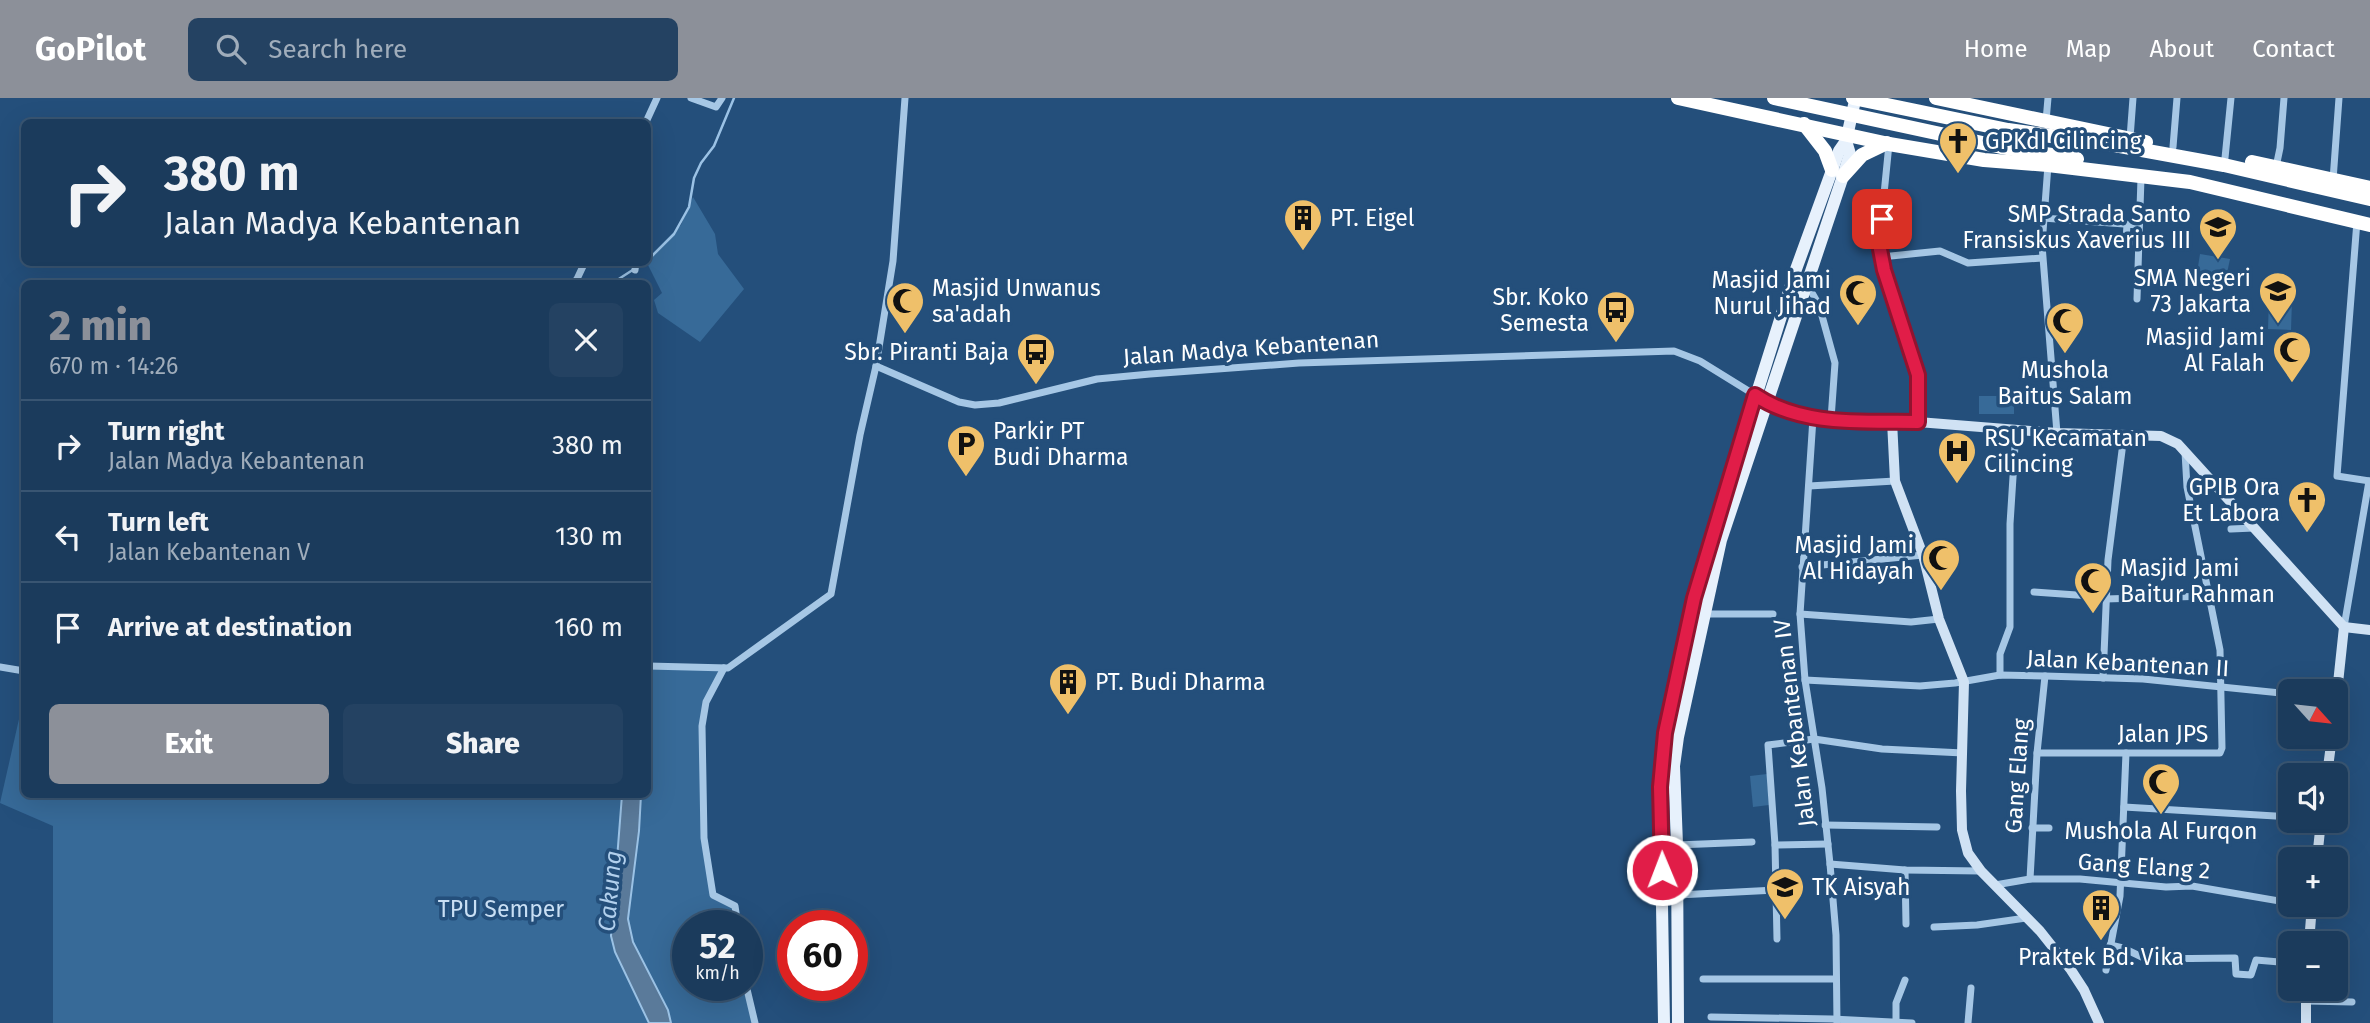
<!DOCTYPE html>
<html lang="en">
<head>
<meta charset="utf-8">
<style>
  :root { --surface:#1b3b5c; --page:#244262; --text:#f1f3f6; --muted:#a0adbb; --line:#395572; --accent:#8c9099 }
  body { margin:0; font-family:"Fira Sans",sans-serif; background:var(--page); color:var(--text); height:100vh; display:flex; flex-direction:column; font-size:26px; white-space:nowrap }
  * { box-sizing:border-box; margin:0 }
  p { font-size:23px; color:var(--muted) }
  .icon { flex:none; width:38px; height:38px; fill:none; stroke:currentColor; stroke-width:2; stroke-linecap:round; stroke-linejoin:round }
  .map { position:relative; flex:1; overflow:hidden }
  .panel { position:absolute; left:21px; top:182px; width:630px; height:518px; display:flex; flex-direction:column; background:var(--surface); border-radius:10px; box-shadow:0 7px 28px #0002,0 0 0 2px var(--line) }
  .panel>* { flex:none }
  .guide { position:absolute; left:21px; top:21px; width:630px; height:147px; border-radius:10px; box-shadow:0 7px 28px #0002,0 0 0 2px var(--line); background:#1b3b5c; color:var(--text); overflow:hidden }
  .needle { width:46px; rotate:117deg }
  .fabs { position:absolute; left:2278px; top:581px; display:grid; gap:14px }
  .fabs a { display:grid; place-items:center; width:70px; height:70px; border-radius:10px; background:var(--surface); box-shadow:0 7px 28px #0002,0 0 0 2px var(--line); font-size:35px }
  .speed { position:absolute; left:672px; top:812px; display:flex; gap:14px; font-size:35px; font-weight:700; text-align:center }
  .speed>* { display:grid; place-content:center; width:91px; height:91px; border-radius:50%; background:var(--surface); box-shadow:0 7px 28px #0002,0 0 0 2px var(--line); line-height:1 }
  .speed small { font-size:18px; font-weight:400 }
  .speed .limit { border:10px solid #d22; background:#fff; color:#111 }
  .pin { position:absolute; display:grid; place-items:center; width:60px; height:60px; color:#fff; margin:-30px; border-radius:14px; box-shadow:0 4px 10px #0006 }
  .me { position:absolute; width:77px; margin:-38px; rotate:359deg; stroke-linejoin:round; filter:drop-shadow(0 0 5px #0008) }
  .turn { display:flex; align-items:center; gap:24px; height:147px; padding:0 28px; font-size:32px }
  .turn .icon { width:91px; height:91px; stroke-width:2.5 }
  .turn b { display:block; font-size:49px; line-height:60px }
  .round { display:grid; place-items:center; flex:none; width:74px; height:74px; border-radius:10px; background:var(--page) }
  .overview { display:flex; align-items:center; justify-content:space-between; height:119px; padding:0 28px }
  h1 { font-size:42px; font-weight:800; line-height:52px; color:var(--accent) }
  .cta { display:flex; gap:14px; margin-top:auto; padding:14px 28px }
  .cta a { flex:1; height:80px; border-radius:10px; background:var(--accent); color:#fff; font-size:28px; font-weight:800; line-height:80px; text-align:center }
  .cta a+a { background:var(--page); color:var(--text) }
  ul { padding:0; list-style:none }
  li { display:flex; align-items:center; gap:21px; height:91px; padding:0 28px; border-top:2px solid var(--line) }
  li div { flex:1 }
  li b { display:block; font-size:26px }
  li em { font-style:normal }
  header { display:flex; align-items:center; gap:42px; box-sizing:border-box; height:98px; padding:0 35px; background:var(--accent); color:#fff }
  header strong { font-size:33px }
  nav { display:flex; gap:38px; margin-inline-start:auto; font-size:24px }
  .search { width:490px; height:63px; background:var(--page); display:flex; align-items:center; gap:18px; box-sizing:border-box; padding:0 24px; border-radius:10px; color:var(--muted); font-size:26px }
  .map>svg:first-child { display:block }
</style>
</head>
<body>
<header>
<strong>GoPilot</strong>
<div class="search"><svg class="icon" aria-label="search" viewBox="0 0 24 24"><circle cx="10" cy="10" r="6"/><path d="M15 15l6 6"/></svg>Search here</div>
<nav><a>Home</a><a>Map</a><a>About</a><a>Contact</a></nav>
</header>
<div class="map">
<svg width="2370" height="925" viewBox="0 0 2370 925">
  <rect width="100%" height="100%" fill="#244f7b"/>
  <!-- green -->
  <g fill="#376a98">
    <path d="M693 99 715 136 718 156 744 191 700 244 658 215 654 202 662 195 647 165 648 160 681 127Z"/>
    <path d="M2200 156 2230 161 2226 180 2197 175Z"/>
    <path d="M2269 201 2292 202 2291 232 2268 231Z"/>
    <rect x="1979" y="298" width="35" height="18"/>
    <path d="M648 568 724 570C688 619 703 739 713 796L735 808 738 828H688V887H746L755 925H53V728L0 705 24 599V696H648Z"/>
    <path d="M1767 676 1769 707 1753 709 1750 678Z"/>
  </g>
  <!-- water -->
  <path fill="#5a7a9a" stroke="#9bc2e5" stroke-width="2" d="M622 697H641L639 733 628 821 633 844 668 912 671 925H649L615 854 611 838Z"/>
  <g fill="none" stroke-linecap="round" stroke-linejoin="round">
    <!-- stream -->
    <g stroke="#9bc2e5" stroke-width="2.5">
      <path d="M648 162 674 136 689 109 694 80 701 65 714 48 734 0"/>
      <path d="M611 186 645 164"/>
      <path d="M648 326 650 339 648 343"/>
    </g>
    <!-- street -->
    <g stroke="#a6c7e5" stroke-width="7">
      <path d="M691 0 716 9 722 0"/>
      <path d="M905 0 893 163 876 268 959 304 975 307 999 305 1097 281 1150 276 1299 265 1674 253 1700 263 1755 297"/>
      <path d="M2046 23 2048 0"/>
      <path d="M646 24 657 0"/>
      <path d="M2130 40 2133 0"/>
      <path d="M1889 46 1879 146 1884 172 1918 277V324"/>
      <path d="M2173 49 2177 0"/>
      <path d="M2225 60 2231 0"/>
      <path d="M2048 67 2042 147 2057 335"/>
      <path d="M2276 69 2280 50 2284 0"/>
      <path d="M2333 82 2339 0"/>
      <path d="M2043 120 2138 127"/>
      <path d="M2357 123 2337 378 2370 383"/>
      <path d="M2127 127 2126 142 2138 145"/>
      <path d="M1881 159 1940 153 1968 165 2042 160"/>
      <path d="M635 172 636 164"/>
      <path d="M573 186 577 181 585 164"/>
      <path d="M1808 188 1819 207 1835 265 1831 321"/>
      <path d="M2137 201 2141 80"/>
      <path d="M1813 320 1800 516 1805 582 1822 690 1830 766 1836 837 1837 925"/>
      <path d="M1809 388 1895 383"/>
      <path d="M2231 431 2254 430"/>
      <path d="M1802 469 1923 457"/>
      <path d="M2034 494 2105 499"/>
      <path d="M2105 501 2209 498"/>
      <path d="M1704 516H1773"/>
      <path d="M1800 516 1911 524 1939 521"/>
      <path d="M2344 529 2369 383"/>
      <path d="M648 568 728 570 831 496 860 337 876 268"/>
      <path d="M0 569 24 573"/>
      <path d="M724 570 706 604 702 628 704 740 713 797 735 808 738 828"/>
      <path d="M2000 577V556L2010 529V426L2016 332"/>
      <path d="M2103 580 2108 462 2124 337"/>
      <path d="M1805 582 1920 588 1955 585 2000 577 2045 578 2143 581 2291 596"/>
      <path d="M2037 655H2220L2222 650 2220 552 2187 389 2185 354"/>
      <path d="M2124 709 2291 719"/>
      <path d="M1825 727 1937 729"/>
      <path d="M2032 730H2049"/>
      <path d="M1677 747 1752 744"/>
      <path d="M1775 747 1828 746"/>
      <path d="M1830 766 1905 772 1981 773"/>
      <path d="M1905 772 1906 826"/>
      <path d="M2030 781 2037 655 2045 578"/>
      <path d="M1995 787 2030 781H2080L2166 789 2192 788 2291 805"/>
      <path d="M1678 797 1776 792"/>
      <path d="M1934 829 1977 827 2026 820"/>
      <path d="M1777 841 1775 747 1768 647 1814 641 1882 651 1963 655"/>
      <path d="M2110 847 2123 850 2146 861 2235 860 2236 876 2251 877 2256 862 2291 865"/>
      <path d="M2106 872 2120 798 2126 655"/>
      <path d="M1703 881H1835"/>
      <path d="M746 887 755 925"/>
      <path d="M2306 903 2352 904"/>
      <path d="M1711 919 1832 921 1912 925"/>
      <path d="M1896 925V905L1905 882"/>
      <path d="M1968 925 1971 890"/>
    </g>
    <!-- secondary -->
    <g stroke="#d0e2f4" stroke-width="10">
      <path d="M1762 302 1786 314 1813 320 1918 324 2057 335 2161 338 2178 346 2344 529"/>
      <path d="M1892 323 1895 383 1923 457 1939 521 1964 584 1961 693 1962 732 1968 755 1981 773 2040 833 2071 872 2084 892 2099 925"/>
      <path d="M2344 529 2370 532"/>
      <path d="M2336 604 2344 529"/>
      <path d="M2327 677 2332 639"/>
      <path d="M2317 761 2321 723"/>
      <path d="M2309 845 2312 807"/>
      <path d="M2306 925V891"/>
    </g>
    <!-- primary -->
    <g stroke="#e7f1fc" stroke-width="12">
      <path d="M1664 925 1660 689 1665 635 1694 500 1710 444 1795 174 1839 53 1846 43 1854 7"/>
      <path d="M1678 925 1677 747 1674 668 1678 639 1721 442 1843 78 1850 56 1846 43"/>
    </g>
    <!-- highway -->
    <g stroke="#fff" stroke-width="14">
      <path d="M1678 0 1889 46 1984 62 2048 67 2190 84 2370 127"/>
      <path d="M1774 0 2001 49 2077 61"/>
      <path d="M1853 0 2008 32 2109 46 2224 67 2370 101"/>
      <path d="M1936 0 2146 44"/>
      <path d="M1804 26 1825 53 1832 72"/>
      <path d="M2252 64 2370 90"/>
      <path d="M1843 78 1862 57 1887 45"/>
    </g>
  </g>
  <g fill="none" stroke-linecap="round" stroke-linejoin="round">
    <defs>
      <path id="route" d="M1662 772 1660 689 1665 635 1694 500 1755 297C1802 329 1864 323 1918 324V277L1884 172 1879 146 1882 121"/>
    </defs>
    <!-- route casing -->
    <use href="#route" stroke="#92132f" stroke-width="18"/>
    <!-- route -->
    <use href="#route" stroke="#e11d48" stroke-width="12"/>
  </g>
  <!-- icons -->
  <defs>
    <symbol id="church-pin" viewBox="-11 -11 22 30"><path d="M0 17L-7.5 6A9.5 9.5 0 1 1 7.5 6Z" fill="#efc06a" stroke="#244f7b"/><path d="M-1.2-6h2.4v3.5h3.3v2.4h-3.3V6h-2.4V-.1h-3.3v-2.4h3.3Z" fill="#111"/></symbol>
    <symbol id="building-pin" viewBox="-11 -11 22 30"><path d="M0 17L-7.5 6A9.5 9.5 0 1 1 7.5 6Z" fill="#efc06a" stroke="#244f7b"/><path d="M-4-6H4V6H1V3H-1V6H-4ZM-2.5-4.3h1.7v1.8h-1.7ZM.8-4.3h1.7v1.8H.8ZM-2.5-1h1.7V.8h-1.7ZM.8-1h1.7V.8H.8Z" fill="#111"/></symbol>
    <symbol id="school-pin" viewBox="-11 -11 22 30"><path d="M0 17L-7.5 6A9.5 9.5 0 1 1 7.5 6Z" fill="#efc06a" stroke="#244f7b"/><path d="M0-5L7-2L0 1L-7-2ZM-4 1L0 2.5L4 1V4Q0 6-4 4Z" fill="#111"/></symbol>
    <symbol id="mosque-pin" viewBox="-11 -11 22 30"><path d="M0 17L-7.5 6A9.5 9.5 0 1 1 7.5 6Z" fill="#efc06a" stroke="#244f7b"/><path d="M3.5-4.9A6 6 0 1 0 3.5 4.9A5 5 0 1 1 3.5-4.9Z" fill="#111"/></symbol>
    <symbol id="bus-pin" viewBox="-11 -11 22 30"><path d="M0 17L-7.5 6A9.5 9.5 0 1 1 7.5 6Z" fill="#efc06a" stroke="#244f7b"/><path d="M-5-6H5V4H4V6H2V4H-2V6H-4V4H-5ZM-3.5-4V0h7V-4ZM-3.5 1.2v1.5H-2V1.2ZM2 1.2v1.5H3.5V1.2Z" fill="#111"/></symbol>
    <symbol id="parking-pin" viewBox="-11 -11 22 30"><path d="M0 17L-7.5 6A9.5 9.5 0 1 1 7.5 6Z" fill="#efc06a" stroke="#244f7b"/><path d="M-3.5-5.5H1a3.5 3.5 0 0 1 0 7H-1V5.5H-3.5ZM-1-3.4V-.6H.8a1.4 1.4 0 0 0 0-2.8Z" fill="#111"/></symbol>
    <symbol id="hospital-pin" viewBox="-11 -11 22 30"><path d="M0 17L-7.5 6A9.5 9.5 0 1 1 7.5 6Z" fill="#efc06a" stroke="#244f7b"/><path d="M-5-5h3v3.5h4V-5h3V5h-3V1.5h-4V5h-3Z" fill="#111"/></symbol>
  </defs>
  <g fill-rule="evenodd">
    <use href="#church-pin" x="1936" y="21" width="44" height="60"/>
    <use href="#building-pin" x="1281" y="98" width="44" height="60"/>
    <use href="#school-pin" x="2196" y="107" width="44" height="60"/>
    <use href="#school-pin" x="2256" y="171" width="44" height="60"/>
    <use href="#mosque-pin" x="1836" y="173" width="44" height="60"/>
    <use href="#mosque-pin" x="883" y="181" width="44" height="60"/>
    <use href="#bus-pin" x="1594" y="190" width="44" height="60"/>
    <use href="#mosque-pin" x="2043" y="201" width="44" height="60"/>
    <use href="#mosque-pin" x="2270" y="230" width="44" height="60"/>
    <use href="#bus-pin" x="1014" y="232" width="44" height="60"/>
    <use href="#parking-pin" x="944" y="324" width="44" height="60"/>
    <use href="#hospital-pin" x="1935" y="331" width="44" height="60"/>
    <use href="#church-pin" x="2285" y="380" width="44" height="60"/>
    <use href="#mosque-pin" x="1919" y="438" width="44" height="60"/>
    <use href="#mosque-pin" x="2071" y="461" width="44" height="60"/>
    <use href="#building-pin" x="1046" y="562" width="44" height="60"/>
    <use href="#mosque-pin" x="2139" y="662" width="44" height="60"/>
    <use href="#school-pin" x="1763" y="767" width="44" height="60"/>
    <use href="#building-pin" x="2079" y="788" width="44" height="60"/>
  </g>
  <g text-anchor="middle" stroke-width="7" stroke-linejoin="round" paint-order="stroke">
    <!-- poi labels -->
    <g font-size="23" fill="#fff" stroke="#244f7b" text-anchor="start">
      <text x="1985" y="51">GPKdI Cilincing</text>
      <text x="2191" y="124" text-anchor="end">SMP Strada Santo<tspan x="2191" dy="26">Fransiskus Xaverius III</tspan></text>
      <text x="1330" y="128">PT. Eigel</text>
      <text x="2251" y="188" text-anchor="end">SMA Negeri<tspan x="2251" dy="26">73 Jakarta</tspan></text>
      <text x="1831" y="190" text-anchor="end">Masjid Jami<tspan x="1831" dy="26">Nurul Jihad</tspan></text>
      <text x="932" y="198">Masjid Unwanus<tspan x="932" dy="26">sa'adah</tspan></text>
      <text x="1589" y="207" text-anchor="end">Sbr. Koko<tspan x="1589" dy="26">Semesta</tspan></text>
      <text x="2265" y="247" text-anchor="end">Masjid Jami<tspan x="2265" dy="26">Al Falah</tspan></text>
      <text x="1009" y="262" text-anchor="end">Sbr. Piranti Baja</text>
      <text x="2065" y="280" text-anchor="middle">Mushola<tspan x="2065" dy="26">Baitus Salam</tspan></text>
      <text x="993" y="341">Parkir PT<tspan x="993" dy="26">Budi Dharma</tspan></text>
      <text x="1984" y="348">RSU Kecamatan<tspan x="1984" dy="26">Cilincing</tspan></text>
      <text x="2280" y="397" text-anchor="end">GPIB Ora<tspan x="2280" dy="26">Et Labora</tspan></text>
      <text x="1914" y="455" text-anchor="end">Masjid Jami<tspan x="1914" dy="26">Al Hidayah</tspan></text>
      <text x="2120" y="478">Masjid Jami<tspan x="2120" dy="26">Baitur Rahman</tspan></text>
      <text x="1095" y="592">PT. Budi Dharma</text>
      <text x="2161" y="741" text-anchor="middle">Mushola Al Furqon</text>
      <text x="1812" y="797">TK Aisyah</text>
      <text x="2101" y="867" text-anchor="middle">Praktek Bd. Vika</text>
    </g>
    <!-- street labels -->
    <g font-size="23" fill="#fff" stroke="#244f7b">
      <text transform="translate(1251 250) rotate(-4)" y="8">Jalan Madya Kebantenan</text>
      <text transform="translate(2128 565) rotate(3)" y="8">Jalan Kebantenan II</text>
      <text transform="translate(1794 625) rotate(-97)" y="8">Jalan Kebantenan IV</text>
      <text x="2163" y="644">Jalan JPS</text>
      <text transform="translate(2017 678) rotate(-86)" y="8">Gang Elang</text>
      <text transform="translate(2144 768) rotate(4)" y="8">Gang Elang 2</text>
    </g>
    <!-- park labels -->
    <g font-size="23" fill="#c9dff4" stroke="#244f7b">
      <text x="501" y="819">TPU Semper</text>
    </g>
    <!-- water labels -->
    <g font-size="24" font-style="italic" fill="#b2d0ed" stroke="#244f7b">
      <text transform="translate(610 793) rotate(-85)" y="8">Cakung</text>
    </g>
  </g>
</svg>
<div class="fabs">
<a><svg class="needle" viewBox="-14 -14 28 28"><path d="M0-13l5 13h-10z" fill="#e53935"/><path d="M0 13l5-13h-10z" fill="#a0adbb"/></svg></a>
<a><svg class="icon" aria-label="sound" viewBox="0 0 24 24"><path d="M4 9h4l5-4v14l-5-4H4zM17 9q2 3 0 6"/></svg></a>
<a>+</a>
<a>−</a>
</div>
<div class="speed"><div>52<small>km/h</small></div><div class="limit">60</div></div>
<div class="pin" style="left:1882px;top:121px;background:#d93025"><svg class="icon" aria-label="arrive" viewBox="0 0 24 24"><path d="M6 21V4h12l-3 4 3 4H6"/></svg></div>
<svg class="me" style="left:1662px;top:772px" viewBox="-20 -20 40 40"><circle r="17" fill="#e11d48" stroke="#fff" stroke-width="3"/><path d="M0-11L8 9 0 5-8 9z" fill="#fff"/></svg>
<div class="guide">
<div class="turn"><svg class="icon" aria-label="right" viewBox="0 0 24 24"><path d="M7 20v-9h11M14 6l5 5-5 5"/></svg><div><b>380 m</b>Jalan Madya Kebantenan</div></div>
</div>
<section class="panel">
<div class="overview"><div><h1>2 min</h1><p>670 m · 14:26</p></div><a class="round"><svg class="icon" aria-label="close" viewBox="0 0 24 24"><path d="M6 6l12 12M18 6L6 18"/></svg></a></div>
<ul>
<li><svg class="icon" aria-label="right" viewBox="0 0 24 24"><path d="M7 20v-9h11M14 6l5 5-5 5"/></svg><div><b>Turn right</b><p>Jalan Madya Kebantenan</p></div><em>380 m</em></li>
<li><svg class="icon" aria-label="left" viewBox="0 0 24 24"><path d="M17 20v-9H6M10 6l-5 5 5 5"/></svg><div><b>Turn left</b><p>Jalan Kebantenan V</p></div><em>130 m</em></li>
<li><svg class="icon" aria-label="arrive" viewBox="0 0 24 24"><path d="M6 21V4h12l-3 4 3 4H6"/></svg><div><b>Arrive at destination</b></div><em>160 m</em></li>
</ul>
<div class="cta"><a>Exit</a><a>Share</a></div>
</section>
</div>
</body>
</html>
